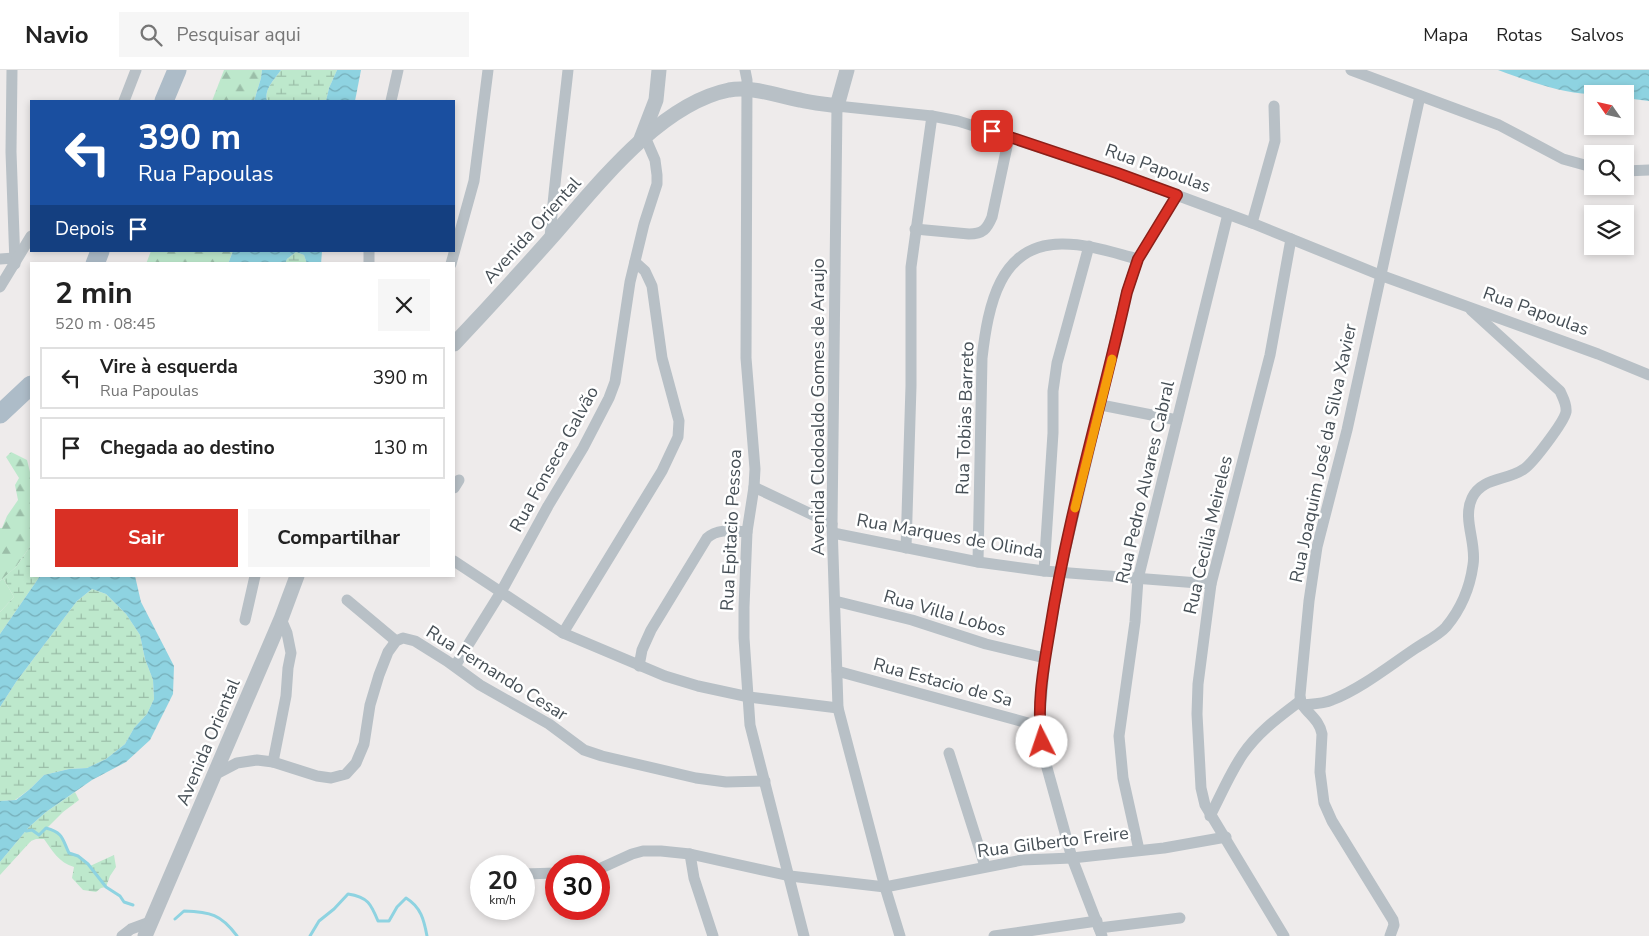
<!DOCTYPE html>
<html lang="pt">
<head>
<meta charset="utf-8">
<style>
  :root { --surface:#fff; --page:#f6f6f6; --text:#222; --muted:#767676; --line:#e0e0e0; --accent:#d93025 }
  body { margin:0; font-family:"Nunito Sans",sans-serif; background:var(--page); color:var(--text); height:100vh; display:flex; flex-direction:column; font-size:19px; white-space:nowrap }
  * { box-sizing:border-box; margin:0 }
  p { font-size:16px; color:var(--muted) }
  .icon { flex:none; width:28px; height:28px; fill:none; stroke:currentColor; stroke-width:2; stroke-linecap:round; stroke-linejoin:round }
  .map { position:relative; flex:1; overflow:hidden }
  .sheet { position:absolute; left:30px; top:192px; width:425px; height:315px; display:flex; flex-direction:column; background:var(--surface); border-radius:0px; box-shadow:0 2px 8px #0003 }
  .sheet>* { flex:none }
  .hud { position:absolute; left:30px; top:30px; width:425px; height:152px; border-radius:0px; box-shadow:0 2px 8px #0003; background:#1a4fa0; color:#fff; overflow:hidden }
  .needle { width:32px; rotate:304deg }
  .buttons { position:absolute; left:1584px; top:15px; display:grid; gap:10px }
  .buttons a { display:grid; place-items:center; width:50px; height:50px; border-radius:0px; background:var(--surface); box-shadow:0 2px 8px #0003; font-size:25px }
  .speed { position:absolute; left:470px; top:785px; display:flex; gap:10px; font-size:25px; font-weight:700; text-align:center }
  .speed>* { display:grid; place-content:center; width:65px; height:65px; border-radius:50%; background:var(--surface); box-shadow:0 2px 8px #0003; line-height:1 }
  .speed small { font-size:12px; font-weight:400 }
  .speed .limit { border:8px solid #d22; background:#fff; color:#111 }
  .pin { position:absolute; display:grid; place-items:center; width:42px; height:42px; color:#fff; margin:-21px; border-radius:10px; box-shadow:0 2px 8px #0006 }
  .me { position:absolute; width:55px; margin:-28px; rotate:356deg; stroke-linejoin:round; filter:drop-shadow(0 0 4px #0008) }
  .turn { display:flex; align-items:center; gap:18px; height:105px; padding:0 25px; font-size:22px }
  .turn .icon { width:65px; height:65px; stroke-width:2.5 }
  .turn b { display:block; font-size:35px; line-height:42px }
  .then { display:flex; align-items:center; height:48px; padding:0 25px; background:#0003; gap:10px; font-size:19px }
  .round { display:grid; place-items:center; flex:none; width:52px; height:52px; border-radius:0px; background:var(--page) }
  .summary { display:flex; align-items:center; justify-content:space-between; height:85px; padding:0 25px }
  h1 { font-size:30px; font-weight:700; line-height:38px }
  .cta { display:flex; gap:10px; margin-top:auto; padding:10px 25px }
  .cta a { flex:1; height:58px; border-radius:0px; background:var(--accent); color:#fff; font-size:20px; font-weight:700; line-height:58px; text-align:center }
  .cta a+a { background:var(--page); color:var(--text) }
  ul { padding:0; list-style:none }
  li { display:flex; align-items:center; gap:15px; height:62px; margin:0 10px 8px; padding:0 15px; border:2px solid var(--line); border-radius:0px }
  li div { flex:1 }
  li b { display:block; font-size:19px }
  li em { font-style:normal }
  header { display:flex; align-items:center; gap:30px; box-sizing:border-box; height:70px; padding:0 25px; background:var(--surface); border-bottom:1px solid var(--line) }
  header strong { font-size:24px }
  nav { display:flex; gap:28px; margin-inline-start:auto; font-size:18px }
  .search { width:350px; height:45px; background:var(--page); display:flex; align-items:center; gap:12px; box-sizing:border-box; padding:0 18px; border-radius:0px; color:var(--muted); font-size:19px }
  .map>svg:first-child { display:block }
</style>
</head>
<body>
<header>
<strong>Navio</strong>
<div class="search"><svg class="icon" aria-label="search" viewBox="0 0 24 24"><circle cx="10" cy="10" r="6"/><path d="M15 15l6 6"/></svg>Pesquisar aqui</div>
<nav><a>Mapa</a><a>Rotas</a><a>Salvos</a></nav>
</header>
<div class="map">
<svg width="1649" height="866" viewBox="0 0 1649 866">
  <defs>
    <pattern id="forest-firs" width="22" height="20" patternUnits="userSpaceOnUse" patternTransform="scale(1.25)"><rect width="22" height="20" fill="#bde8cc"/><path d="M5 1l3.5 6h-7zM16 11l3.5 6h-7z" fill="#9bbea8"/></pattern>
    <pattern id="wetland-marsh" width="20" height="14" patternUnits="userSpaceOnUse" patternTransform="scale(1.25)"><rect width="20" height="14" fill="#bde8cc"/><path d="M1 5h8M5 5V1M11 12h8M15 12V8" fill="none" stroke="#9bbea8"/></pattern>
    <pattern id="water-waves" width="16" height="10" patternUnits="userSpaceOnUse" patternTransform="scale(1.25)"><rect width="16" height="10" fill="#8ed3e1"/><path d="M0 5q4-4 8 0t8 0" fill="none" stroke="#76aeb9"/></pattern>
  </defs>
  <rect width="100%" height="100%" fill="#eeebeb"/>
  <!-- grass -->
  <path fill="#bde8cc" d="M3 508 14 527 0 542V511Z"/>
  <!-- forest -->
  <g fill="url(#forest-firs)">
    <path d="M224 0H262L261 8 254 31H212Z"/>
    <path d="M151 181H233L228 194H146Z"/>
    <path d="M11 382 27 390 31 406V475L16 497 0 511V458H2L7 446 18 430 15 415 19 408 6 387Z"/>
  </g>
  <!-- wetland -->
  <g fill="url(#wetland-marsh)">
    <path d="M281 0H337L329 18 326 31H267C264 19 274 10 281 0Z"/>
    <path d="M296 182 304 185 307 194H285L287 189Z"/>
    <path d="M31 475V506H40L0 564V542L14 527 3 508 16 497Z"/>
    <path d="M92 519 106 524 126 544 140 565 145 589 153 610 154 629 147 644 134 658 125 674 106 689 87 698 69 699 44 705 30 719 15 730 0 731V637L16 612 77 531Z"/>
    <path d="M75 722 79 730 63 742 47 758C64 763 62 769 69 783L78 786 90 796 114 785 116 797 110 806 106 817 101 818 96 822 83 820 72 808 74 797C59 793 52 780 44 769H36L31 771 0 805V792L29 757 46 742Z"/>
  </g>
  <!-- water -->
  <g fill="url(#water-waves)">
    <path d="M262 0H281C274 10 264 19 267 31H254L261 8Z"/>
    <path d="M337 0H361L355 31H326L329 18Z"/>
    <path d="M1498 0H1649V31L1625 28V24C1613 24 1600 24 1590 24 1560 23 1526 10 1498 0Z"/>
    <path d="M233 181H322L321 194H307L304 185 296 182 287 189 285 194H228Z"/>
    <path d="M40 506H135L141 532 174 596 173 624 150 670 126 692 92 710 46 742 29 757 0 792V731L16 730 30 719 44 705 69 699 87 698 106 689 125 674 134 658 147 644 154 629 153 610 145 589 140 565 126 544 106 524 92 519 77 531 16 612 0 637V564Z"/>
  </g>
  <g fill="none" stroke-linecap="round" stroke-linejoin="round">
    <!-- stream -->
    <g stroke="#8ed3e1" stroke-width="3">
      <path d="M23 758 26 761 32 760 39 765 46 758C64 763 62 769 69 783L78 786 88 794 106 817 120 826 124 832 133 835"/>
      <path d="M175 849 184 841C210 842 221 844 237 866"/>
      <path d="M310 866 319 851 334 839 348 824C368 827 371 834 378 851H389L397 837 406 828C421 837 424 850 427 866"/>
    </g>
    <!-- minor -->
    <g stroke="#b8c0c6" stroke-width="11">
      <path d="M12 0 11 82 15 194"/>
      <path d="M745 0 747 10 746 288 755 399 754 417 747 462 744 537V568L750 655 804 866"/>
      <path d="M1351 0 1499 55 1563 89 1592 97"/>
      <path d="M124 31 136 0"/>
      <path d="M391 31 398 0"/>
      <path d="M1625 101 1649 100"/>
      <path d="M1252 153 1275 71 1274 36"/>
      <path d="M915 159 969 164C983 164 987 159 992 147L1009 67"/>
      <path d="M550 169C554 112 562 56 568 0"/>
      <path d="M0 189 14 188"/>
      <path d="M369 194V181"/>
      <path d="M451 194 474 111 488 0"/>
      <path d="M0 217 31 166"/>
      <path d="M1101 335 1177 350"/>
      <path d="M754 417 832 454"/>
      <path d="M454 418 459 410"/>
      <path d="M833 463 978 492 1044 501 1211 514"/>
      <path d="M906 478 911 316V197L932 46"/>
      <path d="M454 491 563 563 665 606 698 616 749 627 838 638"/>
      <path d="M978 492 982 288C988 237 999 173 1063 174 1089 174 1114 183 1138 189"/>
      <path d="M1044 501 1053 363V321L1057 293 1089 176"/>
      <path d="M347 530 396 571"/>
      <path d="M835 531 912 550 986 574 1045 588"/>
      <path d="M245 550 255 506"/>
      <path d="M563 563 662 401 678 367 679 351 662 288 652 216 645 201 635 192"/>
      <path d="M455 596 501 522 548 436 583 378 609 328 615 312 630 212 644 154 657 114V105L655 90 645 67"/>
      <path d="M639 596 642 580 651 560 707 468C718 458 733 461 747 462"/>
      <path d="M837 601 1039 656"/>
      <path d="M1302 635C1312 634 1323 634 1332 630 1362 618 1389 596 1416 578 1425 572 1439 565 1446 557 1461 539 1470 517 1473 495 1477 473 1462 449 1472 428 1482 407 1507 411 1524 399 1533 393 1564 352 1566 342 1567 334 1563 328 1560 321L1471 240"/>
      <path d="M949 683 985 796"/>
      <path d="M273 692 286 626 288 598 291 583 287 563 281 549"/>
      <path d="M214 705 237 693 257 690 273 692 317 706 331 708 346 704 356 693 364 674 370 635 379 605 388 582 396 571 403 568 415 571 447 591 480 615 549 654 584 680 602 686 696 708 726 712 765 711"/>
      <path d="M1210 746C1221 725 1230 703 1243 684 1258 662 1279 647 1300 631"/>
      <path d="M1139 780 1123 708 1119 666 1135 552 1138 509 1228 144"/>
      <path d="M690 784 694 808 713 866"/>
      <path d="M599 799 632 784 643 781H661L690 784 790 806 885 817 1022 790 1072 788 1164 778 1226 767"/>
      <path d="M524 804 556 803"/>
      <path d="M1099 858 1180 848"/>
      <path d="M122 866 131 859 150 852"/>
      <path d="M900 866 885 817 838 638 832 454 837 36 932 46 958 51 1009 67 1117 103 1252 153 1380 205 1598 284 1649 305"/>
      <path d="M994 866 1097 851"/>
      <path d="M1102 866 1072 788 1044 687 1039 656 1045 588 1060 502 1127 222 1138 189 1177 125"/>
      <path d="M1284 866 1205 735 1201 718 1197 644 1198 614 1211 514 1270 285 1291 169"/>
      <path d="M1390 866 1394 855 1393 850 1332 751 1324 733 1320 702 1322 664C1319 646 1300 641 1300 625L1309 531 1317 477 1347 360 1420 26"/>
    </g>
    <!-- tertiary -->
    <g stroke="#b8c0c6" stroke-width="15">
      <path d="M641 69 656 30 659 0"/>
      <path d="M454 274C487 239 519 204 551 168 596 117 659 34 729 20 752 16 778 26 800 30 812 33 825 34 837 36L847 0"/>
      <path d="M145 866 281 549 297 506"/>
    </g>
    <!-- primary -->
    <g stroke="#adbcc8" stroke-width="19">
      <path d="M164 31 177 0"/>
      <path d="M95 194 100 181"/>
      <path d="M0 344 31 315"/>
    </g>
  </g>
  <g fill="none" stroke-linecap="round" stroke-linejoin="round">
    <defs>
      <path id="route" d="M992 61 1117 103 1177 125 1138 189 1127 222C1102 334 1068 445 1050 559 1044 595 1036 635 1042 672"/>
    </defs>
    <!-- route casing -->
    <use href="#route" stroke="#8d1f18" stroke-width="12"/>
    <!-- route -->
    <use href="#route" stroke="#d93025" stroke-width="9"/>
    <!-- slow -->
    <path stroke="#f59e0b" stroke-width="9" d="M1075 438 1112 289"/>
  </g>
  <g text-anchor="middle" stroke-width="5" stroke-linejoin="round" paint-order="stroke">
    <!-- street labels -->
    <g font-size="18" fill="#464f56" stroke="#fff">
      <text transform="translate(1158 98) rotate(20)" y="6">Rua Papoulas</text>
      <text transform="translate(532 160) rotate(-48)" y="6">Avenida Oriental</text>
      <text transform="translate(1536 241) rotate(20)" y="6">Rua Papoulas</text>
      <text transform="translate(818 337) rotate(-90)" y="6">Avenida Clodoaldo Gomes de Araujo</text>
      <text transform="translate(965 348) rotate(-88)" y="6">Rua Tobias Barreto</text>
      <text transform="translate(1323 383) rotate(-78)" y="6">Rua Joaquim José da Silva Xavier</text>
      <text transform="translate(554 389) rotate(-61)" y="6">Rua Fonseca Galvão</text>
      <text transform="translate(1145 412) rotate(-77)" y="6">Rua Pedro Alvares Cabral</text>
      <text transform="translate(731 460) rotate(-87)" y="6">Rua Epitacio Pessoa</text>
      <text transform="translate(1208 465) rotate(-77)" y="6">Rua Cecilia Meireles</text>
      <text transform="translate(950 466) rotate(10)" y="6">Rua Marques de Olinda</text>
      <text transform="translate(945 543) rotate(16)" y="6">Rua Villa Lobos</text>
      <text transform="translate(497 603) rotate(32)" y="6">Rua Fernando Cesar</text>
      <text transform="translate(943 612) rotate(15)" y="6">Rua Estacio de Sa</text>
      <text transform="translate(208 672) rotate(-67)" y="6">Avenida Oriental</text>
      <text transform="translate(1053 772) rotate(-7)" y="6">Rua Gilberto Freire</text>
    </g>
  </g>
</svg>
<div class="buttons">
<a><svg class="needle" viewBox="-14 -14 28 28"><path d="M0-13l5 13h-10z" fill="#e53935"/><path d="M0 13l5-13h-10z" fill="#767676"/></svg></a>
<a><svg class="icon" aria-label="search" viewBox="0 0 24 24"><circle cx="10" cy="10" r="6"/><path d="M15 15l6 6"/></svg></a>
<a><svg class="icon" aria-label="layers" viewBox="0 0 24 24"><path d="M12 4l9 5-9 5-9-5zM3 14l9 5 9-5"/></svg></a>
</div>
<div class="speed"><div>20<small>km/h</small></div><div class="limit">30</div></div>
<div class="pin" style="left:992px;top:61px;background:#d93025"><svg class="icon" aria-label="arrive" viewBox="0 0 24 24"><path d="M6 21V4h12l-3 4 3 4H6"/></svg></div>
<svg class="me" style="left:1042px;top:672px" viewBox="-20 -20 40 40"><circle r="19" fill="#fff"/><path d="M0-13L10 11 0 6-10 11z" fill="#d93025"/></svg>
<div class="hud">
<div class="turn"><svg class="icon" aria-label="left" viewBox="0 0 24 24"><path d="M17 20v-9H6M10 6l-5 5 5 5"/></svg><div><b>390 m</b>Rua Papoulas</div></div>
<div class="then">Depois<svg class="icon" aria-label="arrive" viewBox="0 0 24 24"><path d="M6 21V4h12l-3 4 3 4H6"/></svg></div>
</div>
<section class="sheet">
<div class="summary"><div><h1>2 min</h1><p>520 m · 08:45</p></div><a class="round"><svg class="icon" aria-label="close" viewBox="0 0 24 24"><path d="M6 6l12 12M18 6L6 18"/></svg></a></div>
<ul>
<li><svg class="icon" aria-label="left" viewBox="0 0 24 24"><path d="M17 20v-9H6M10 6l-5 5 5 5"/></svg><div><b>Vire à esquerda</b><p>Rua Papoulas</p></div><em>390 m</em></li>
<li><svg class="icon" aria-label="arrive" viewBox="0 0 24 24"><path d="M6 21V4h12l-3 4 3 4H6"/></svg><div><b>Chegada ao destino</b></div><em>130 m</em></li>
</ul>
<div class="cta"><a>Sair</a><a>Compartilhar</a></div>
</section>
</div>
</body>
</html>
